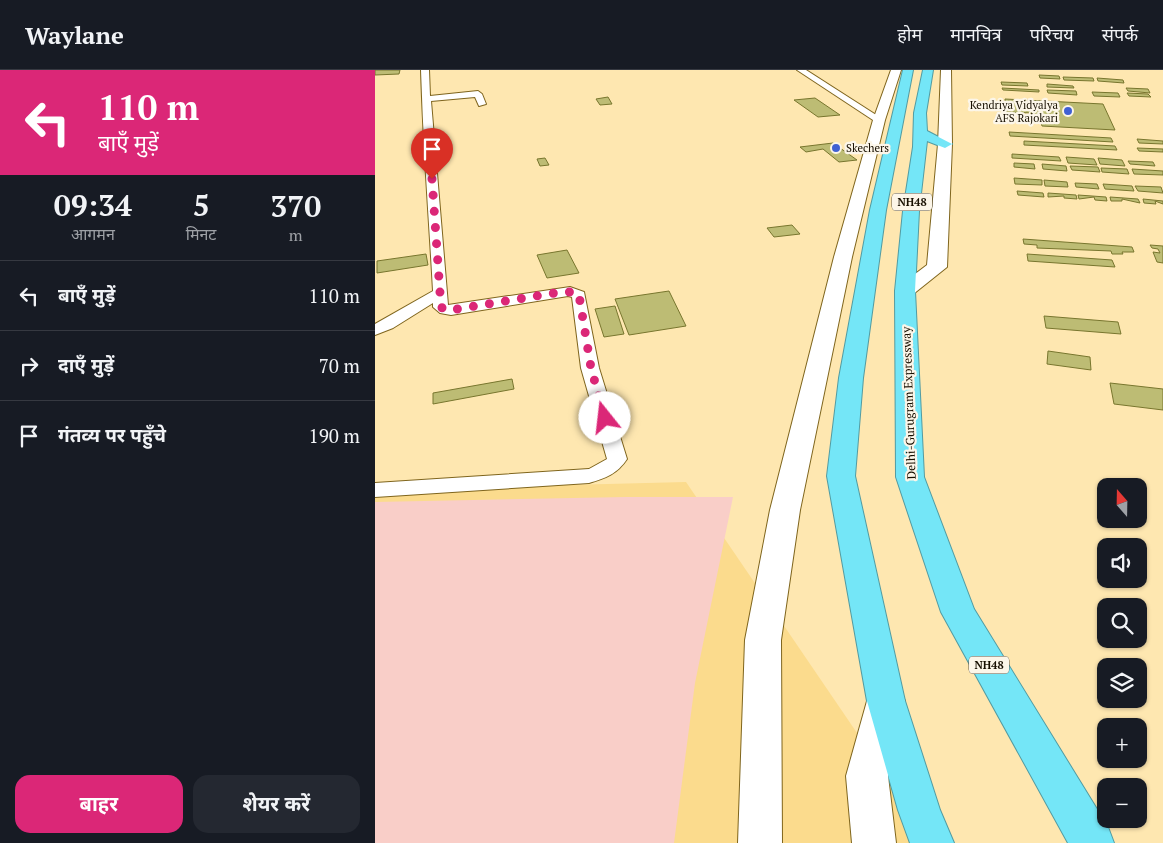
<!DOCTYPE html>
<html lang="hi">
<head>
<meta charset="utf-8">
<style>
  :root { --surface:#171b24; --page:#242831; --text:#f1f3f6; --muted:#9ea1a6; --line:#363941; --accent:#db2777 }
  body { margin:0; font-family:"PT Serif","Noto Sans Devanagari",serif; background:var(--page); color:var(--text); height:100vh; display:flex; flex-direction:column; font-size:19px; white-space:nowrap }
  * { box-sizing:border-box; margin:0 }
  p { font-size:16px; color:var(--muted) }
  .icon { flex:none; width:28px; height:28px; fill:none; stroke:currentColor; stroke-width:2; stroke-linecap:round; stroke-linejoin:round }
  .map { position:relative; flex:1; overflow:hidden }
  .panel { display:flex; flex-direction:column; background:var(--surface); width:375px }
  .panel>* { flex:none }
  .banner { background:#db2777; color:#fff; overflow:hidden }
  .needle { width:32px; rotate:340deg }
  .buttons { position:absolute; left:722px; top:408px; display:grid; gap:10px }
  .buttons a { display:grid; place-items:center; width:50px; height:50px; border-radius:10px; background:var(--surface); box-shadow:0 1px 4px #0004; font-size:25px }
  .pin { position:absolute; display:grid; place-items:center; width:42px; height:42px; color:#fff; margin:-51px -21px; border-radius:50% 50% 50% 0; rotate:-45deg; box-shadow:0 0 5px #0007 }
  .pin .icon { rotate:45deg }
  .me { position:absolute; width:55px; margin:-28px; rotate:344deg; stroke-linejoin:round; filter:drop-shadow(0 0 4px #0008) }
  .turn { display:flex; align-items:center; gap:18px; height:105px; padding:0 15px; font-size:22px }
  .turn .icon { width:65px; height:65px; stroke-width:2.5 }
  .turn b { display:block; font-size:35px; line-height:42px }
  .eta { display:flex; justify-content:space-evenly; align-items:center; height:85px; text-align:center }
  .eta b { font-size:30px; font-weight:700; line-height:35px }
  .button { display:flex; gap:10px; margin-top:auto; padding:10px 15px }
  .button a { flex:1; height:58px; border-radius:15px; background:var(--accent); color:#fff; font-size:20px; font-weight:700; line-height:58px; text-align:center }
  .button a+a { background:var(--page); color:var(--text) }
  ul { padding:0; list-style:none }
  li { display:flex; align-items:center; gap:15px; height:70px; padding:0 15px; border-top:1px solid var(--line) }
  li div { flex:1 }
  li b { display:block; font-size:19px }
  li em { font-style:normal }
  header { display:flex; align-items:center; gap:30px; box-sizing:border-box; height:70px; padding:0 25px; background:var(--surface); border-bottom:1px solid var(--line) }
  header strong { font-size:24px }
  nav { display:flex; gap:28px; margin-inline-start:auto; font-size:18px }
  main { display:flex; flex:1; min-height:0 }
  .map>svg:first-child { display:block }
</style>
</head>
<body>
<header>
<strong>Waylane</strong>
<nav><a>होम</a><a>मानचित्र</a><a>परिचय</a><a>संपर्क</a></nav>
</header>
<main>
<section class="panel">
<div class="banner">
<div class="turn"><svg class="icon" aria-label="left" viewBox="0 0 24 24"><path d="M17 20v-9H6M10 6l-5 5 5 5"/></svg><div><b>110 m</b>बाएँ मुड़ें</div></div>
</div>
<div class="eta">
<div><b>09:34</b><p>आगमन</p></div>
<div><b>5</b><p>मिनट</p></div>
<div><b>370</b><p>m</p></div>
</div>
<ul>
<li><svg class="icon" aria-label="left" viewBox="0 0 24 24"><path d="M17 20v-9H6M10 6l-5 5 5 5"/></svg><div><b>बाएँ मुड़ें</b></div><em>110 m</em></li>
<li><svg class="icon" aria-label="right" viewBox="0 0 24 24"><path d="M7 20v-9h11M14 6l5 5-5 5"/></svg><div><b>दाएँ मुड़ें</b></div><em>70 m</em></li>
<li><svg class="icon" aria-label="arrive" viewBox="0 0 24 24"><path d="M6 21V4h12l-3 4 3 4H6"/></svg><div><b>गंतव्य पर पहुँचे</b></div><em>190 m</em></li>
</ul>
<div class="button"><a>बाहर</a><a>शेयर करें</a></div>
</section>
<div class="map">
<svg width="788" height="773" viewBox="0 0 788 773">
  <rect width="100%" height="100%" fill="#fee7b0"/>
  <!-- built -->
  <path fill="#fbdb8d" d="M311 412 557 773H0V420Z"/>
  <!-- green -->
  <path fill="#f9cec8" d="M251 427H358L320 613 299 773H0V432Z"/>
  <!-- building -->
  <g fill="#bdbc74" stroke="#78762e">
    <path d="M0 0H25L24 4 0 5Z"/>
    <path d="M664 5 684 6 685 9 665 8Z"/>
    <path d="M688 7 718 8 719 11 689 10Z"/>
    <path d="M722 8 748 10 749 13 723 11Z"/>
    <path d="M626 12 652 13 653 16 627 15Z"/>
    <path d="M672 14 698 16 699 18 672 17Z"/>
    <path d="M627 18 664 20V22L628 20Z"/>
    <path d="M751 18 773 19 775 23 753 21Z"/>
    <path d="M672 20 701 21 702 25 673 23Z"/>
    <path d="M717 22 743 23 745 27 719 26Z"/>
    <path d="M752 23 773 24 776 27 754 26Z"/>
    <path d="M233 27 237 34 225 35 221 29Z"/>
    <path d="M440 28 465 45 443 47 419 30Z"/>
    <path d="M630 29 728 34 740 60 667 56 665 49H658L657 43 631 42Z"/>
    <path d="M634 62 736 68 738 72 635 66Z"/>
    <path d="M762 69 788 71V74L764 73Z"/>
    <path d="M649 71 740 76 742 80 649 75Z"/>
    <path d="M458 73 482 90 464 92 448 79 431 82 425 77Z"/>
    <path d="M762 78 788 79V82L764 81Z"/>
    <path d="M637 84 684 87 686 91 637 88Z"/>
    <path d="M691 87 719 89 722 95 693 93Z"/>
    <path d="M170 88 174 95 165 96 162 89Z"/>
    <path d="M723 88 747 90 750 96 725 94Z"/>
    <path d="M753 91 778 92 780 96 755 94Z"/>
    <path d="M639 93 659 94 660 99 639 97Z"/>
    <path d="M667 94 691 96 692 101 668 99Z"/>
    <path d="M695 96 723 97 725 102 697 100Z"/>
    <path d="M726 98 752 99 754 104 727 102Z"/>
    <path d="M757 99 788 101V105L759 104Z"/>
    <path d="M639 108 667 110V115L640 114Z"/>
    <path d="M669 110 692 112 693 117 670 116Z"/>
    <path d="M700 113 722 114 724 119 701 117Z"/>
    <path d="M728 114 757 116 759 121 730 119Z"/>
    <path d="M760 116 786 117 788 123 763 121Z"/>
    <path d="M642 121 668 123 669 127 643 125Z"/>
    <path d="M673 123 701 125 702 129 689 128V126L673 127Z"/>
    <path d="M703 125 731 127 732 131 720 130 719 127 704 129Z"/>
    <path d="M735 127 763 129 765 133 747 129V131H736Z"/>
    <path d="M768 129 788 131V134L780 131 781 134 769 133Z"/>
    <path d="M417 155 425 164 399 167 392 158Z"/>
    <path d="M648 169 757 177 759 182H747L748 184H737L736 181 662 178V175L649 174Z"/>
    <path d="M775 175 788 176V193L782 192 778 182 785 183 783 179 777 178Z"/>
    <path d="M192 180 204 203 172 208 162 185Z"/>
    <path d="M51 184 53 195 2 203V191Z"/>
    <path d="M652 184 737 190 740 197 653 191Z"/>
    <path d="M294 221 311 256 254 265 240 229Z"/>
    <path d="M240 236 249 264 229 267 220 239Z"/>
    <path d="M669 246 743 252 746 264 671 258Z"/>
    <path d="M673 281 715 287 716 300 672 294Z"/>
    <path d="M137 309 139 319 58 334V323Z"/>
    <path d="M735 313 788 319V340L739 334Z"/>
  </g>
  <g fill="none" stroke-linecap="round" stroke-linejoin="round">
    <defs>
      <g id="street">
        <path d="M46 0H54L55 26 103 21 107 24 111 34 104 36 100 27 56 31 73 235 195 217 209 222 224 298 252 389C242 404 231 408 214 413L0 427V413L214 399 232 389 206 298 197 227 193 226 76 245 65 243 58 237V233L18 258 0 265V254L58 221C54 147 48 74 46 0Z"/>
        <path d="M422 0H431L509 50 501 52Z"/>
      </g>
      <g id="secondary">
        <path d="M516 0H526L510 50 477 187 425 440 406 570 407 773H363L370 570 395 440 459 187 498 50Z"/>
        <path d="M566 0H576L577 74 572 197 537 225 530 227 523 225 520 221 523 217 552 195 563 74Z"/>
        <path d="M511 615 524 619 530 631 513 706 521 773H477L471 706 492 631 498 619Z"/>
      </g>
      <g id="highway">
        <path d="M528 0H538L511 140 488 308 480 406 530 631 565 740 579 773H535L523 740 492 631 452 406 464 308 495 140Z"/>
        <path d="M548 0H558L551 43 552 61 577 74 570 78 552 71 544 141 540 221 549 407 599 539 733 757 739 773H693L566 542 521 407 520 221 528 141 538 77 539 43Z"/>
      </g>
    </defs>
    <!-- street casing -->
    <use href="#street" stroke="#7f651d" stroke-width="2"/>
    <!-- secondary casing -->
    <use href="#secondary" stroke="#7f651d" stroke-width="2"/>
    <!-- highway casing -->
    <use href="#highway" stroke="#539ba1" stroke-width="2"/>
    <!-- street -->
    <use href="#street" fill="#fff" fill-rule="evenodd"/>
    <!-- secondary -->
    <use href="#secondary" fill="#fff" fill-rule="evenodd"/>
    <!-- highway -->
    <use href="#highway" fill="#74e6f7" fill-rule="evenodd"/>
  </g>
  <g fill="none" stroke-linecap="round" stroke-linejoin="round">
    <!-- route -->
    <path stroke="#db2777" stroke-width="9" stroke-dasharray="0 16.2" d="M57 109 66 237 70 240H76L186 222H200L204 225 216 298 230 348"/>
  </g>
  <!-- markers -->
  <g fill="#4061d3" stroke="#fcf6e9" stroke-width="2">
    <circle cx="693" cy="41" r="5"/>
    <circle cx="461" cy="78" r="5"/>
  </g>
  <g text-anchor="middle" stroke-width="4.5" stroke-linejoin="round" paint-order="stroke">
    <!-- far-poi labels -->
    <g font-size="11" fill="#170f00" stroke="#fcf6e9" text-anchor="end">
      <text x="683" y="39">Kendriya Vidyalya<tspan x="683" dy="13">AFS Rajokari</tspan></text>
      <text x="471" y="82" text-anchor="start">Skechers</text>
    </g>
    <!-- shield labels -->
    <g fill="#fcf6e9" stroke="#5c5446" stroke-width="1">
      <rect x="517" y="123.5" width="40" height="17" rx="4"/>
      <rect x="594" y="586.5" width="40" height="17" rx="4"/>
    </g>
    <g font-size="11" font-weight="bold" fill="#170f00">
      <text x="537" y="136">NH48</text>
      <text x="614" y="599">NH48</text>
    </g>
    <!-- street labels -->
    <g font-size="12" fill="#170f00" stroke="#fcf6e9">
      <text transform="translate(534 333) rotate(-92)" y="4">Delhi-Gurugram Expressway</text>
    </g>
  </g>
</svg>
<div class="buttons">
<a><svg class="needle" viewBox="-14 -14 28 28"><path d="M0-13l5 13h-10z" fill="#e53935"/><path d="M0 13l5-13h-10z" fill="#9ea1a6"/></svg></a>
<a><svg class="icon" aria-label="sound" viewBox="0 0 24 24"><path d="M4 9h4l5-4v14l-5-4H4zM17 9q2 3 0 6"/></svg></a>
<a><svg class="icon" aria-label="search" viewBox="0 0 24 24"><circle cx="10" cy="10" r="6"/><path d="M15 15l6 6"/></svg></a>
<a><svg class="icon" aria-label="layers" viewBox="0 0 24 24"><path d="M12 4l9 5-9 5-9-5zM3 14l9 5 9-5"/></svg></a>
<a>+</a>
<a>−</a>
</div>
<div class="pin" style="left:57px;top:109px;background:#d93025"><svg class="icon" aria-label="arrive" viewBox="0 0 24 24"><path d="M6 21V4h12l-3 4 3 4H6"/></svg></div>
<svg class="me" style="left:230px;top:348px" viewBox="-20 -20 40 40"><circle r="19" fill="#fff"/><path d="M0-13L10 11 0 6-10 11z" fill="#db2777"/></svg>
</div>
</main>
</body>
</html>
